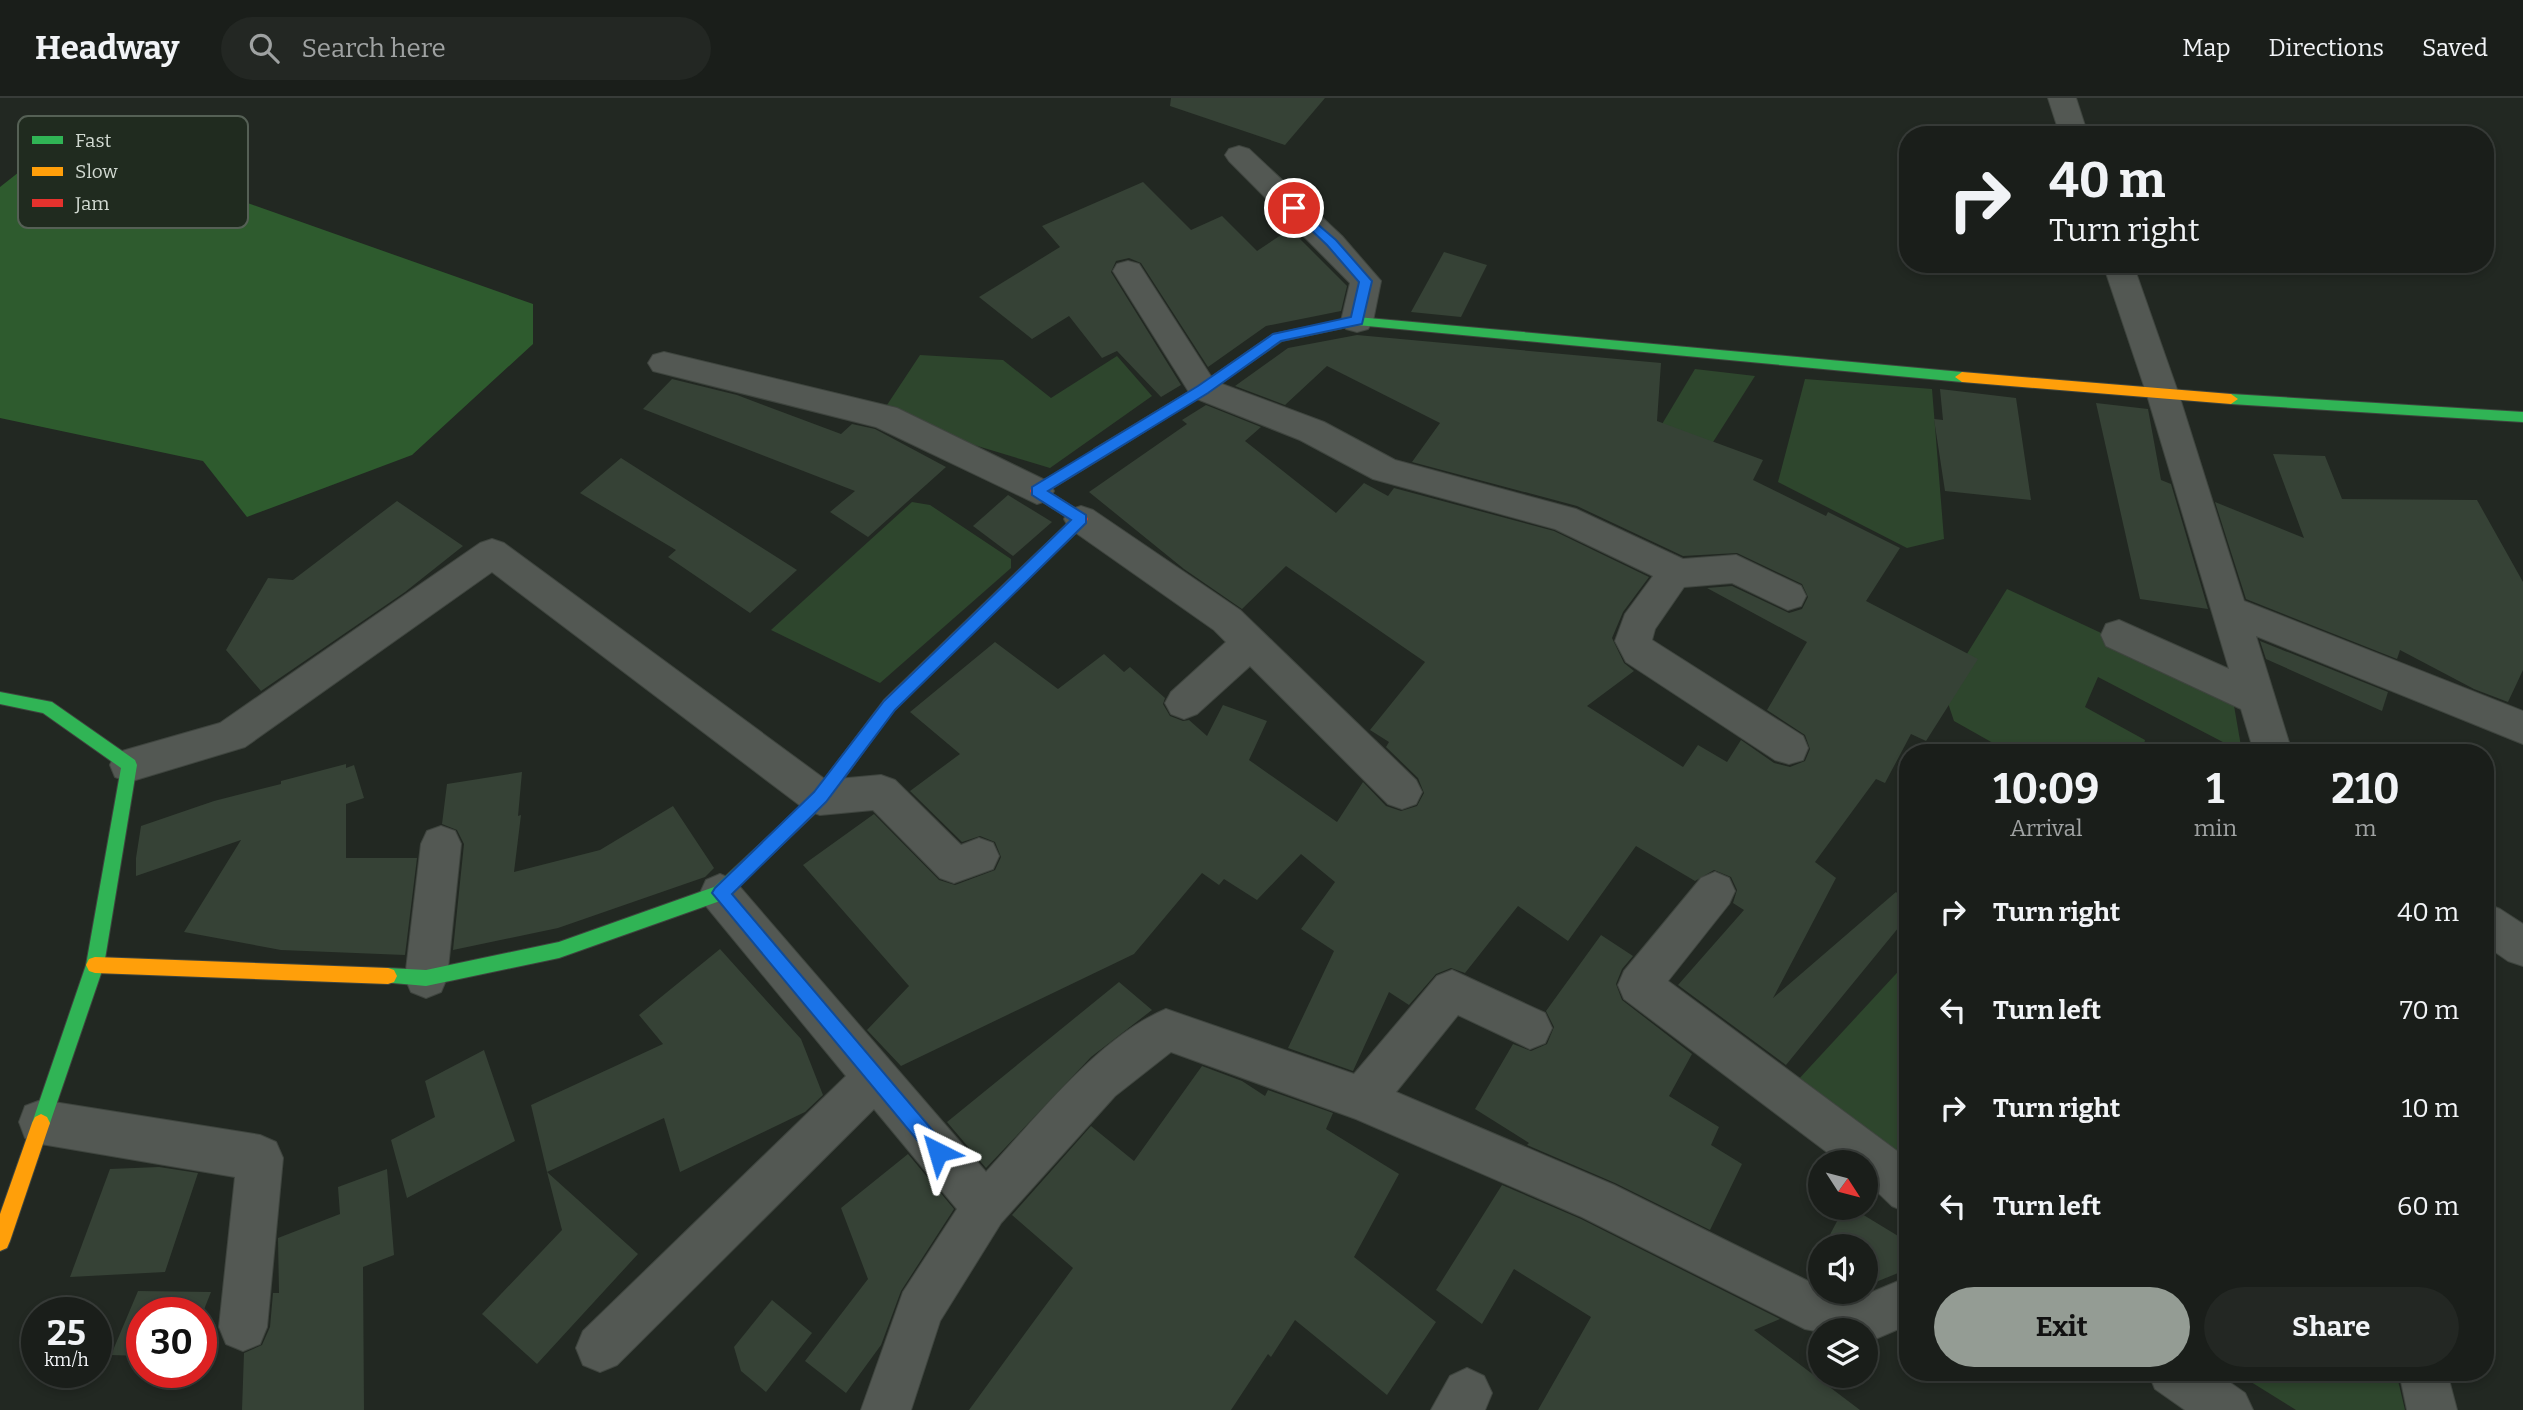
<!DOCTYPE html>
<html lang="en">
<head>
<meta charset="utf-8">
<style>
  :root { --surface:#1a1e1a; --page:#232723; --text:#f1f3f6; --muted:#9fa2a2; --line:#383c39; --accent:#949c94 }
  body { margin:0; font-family:Bitter,serif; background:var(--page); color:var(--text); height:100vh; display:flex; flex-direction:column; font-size:26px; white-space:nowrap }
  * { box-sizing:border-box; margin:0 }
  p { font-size:23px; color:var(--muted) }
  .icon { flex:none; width:38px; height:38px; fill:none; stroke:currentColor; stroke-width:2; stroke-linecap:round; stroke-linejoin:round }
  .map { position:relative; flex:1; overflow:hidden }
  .side { position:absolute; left:1899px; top:646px; width:595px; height:637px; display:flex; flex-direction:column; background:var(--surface); border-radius:28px; box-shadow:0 4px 10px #0003,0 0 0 2px var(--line) }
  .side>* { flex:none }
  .guide { position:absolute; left:1899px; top:28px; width:595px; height:147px; border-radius:28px; box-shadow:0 4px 10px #0003,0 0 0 2px var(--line); background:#1a1e1a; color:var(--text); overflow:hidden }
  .needle { width:46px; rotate:126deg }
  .tools { position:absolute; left:1808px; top:1052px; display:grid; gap:14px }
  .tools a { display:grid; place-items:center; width:70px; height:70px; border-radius:50%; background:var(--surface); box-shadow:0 4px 10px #0003,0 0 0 2px var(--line); font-size:35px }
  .speed { position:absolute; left:21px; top:1199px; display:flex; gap:14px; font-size:35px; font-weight:700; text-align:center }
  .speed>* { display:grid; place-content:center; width:91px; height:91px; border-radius:50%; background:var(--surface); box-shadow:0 4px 10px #0003,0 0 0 2px var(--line); line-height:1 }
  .speed small { font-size:18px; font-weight:400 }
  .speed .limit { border:10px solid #d22; background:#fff; color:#111 }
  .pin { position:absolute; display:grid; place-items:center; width:60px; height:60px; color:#fff; margin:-30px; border:4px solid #fff; border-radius:50%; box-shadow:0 2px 7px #0007 }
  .me { position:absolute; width:77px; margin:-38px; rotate:320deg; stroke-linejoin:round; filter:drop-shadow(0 0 5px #0008) }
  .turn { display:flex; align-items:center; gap:24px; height:147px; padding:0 35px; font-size:32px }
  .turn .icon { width:91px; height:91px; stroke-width:2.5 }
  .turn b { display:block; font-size:49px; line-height:60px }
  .eta { display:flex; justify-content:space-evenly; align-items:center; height:119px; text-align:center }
  .eta b { font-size:42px; font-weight:700; line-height:49px }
  .cta { display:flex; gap:14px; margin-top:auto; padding:14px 35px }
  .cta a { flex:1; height:80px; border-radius:42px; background:var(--accent); color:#111; font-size:28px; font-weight:700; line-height:80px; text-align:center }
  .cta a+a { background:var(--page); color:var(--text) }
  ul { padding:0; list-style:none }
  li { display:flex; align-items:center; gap:21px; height:98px; padding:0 35px }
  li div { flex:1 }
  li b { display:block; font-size:26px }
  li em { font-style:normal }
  header { display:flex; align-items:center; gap:42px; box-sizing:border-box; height:98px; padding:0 35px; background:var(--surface); border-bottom:2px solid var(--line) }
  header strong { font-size:33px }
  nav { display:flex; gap:38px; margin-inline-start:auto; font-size:24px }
  .search { width:490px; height:63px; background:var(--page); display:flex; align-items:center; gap:18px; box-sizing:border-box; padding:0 24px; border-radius:38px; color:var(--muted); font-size:26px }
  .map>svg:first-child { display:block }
</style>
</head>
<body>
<header>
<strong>Headway</strong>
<div class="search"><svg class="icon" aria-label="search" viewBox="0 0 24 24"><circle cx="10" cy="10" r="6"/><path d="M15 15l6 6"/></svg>Search here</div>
<nav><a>Map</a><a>Directions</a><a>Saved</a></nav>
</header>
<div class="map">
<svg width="2523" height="1312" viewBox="0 0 2523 1312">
  <rect width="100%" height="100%" fill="#222822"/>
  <!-- green -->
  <g fill="#2e462d">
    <path d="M920 257 1003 262 1051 300 1117 258 1152 298 1050 370 951 340 887 307Z"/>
    <path d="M1695 271 1755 278 1671 410 1622 393Z"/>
    <path d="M1805 281 1932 291 1944 441 1907 450 1778 384Z"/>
    <path d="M912 404 930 407 1011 461V470L880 585 771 532Z"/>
    <path d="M2007 491 2232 596 2242 654 2098 579 2085 609 2145 642 2142 654H2096L2073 645 2067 654H2009L1954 623 1944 593Z"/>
    <path d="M1907 864V1043L1896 1064 1797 983Z"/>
    <path d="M2235 1274H2396L2405 1312H2296Z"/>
  </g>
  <!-- water -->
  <path fill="#2e5b2e" d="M84 47 533 206V246L412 357 247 419 203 363 0 320V89L38 59Z"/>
  <!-- building -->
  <g fill="#364236">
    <path d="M1171 0H1325L1285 47 1170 8Z"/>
    <path d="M1143 84 1191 132 1222 118 1257 153 1290 131 1347 188 1341 213 1266 228 1208 269 1141 165 1129 160 1116 163 1111 174 1181 287 1161 299 1117 253 1102 260 1069 218 1032 241 979 199 1060 149 1042 128Z"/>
    <path d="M1444 154 1487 167 1461 219 1411 214Z"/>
    <path d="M1357 237 1661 265 1657 323 1763 362 1753 382 1826 418 1828 414 1900 450 1866 503 1978 561 1926 643 1911 636 1885 685 1876 681 1815 764 1836 780 1773 900 1896 794 1908 805V818L1786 967 1678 887 1744 812 1733 805 1737 792 1731 779 1714 772 1695 783 1636 748 1568 843 1518 808 1465 875 1451 870 1436 876 1409 907 1389 894 1353 973 1288 950 1334 853 1301 831 1335 784 1301 756 1257 802 1224 781 1219 787 1202 775 1134 856 901 968 867 932 909 888 803 767 874 716 939 782 955 787 995 772 1001 759 995 744 980 738 962 744 910 693 960 656 910 614 995 544 1058 591 1104 556 1124 574 1130 569 1165 600 1163 606 1170 618 1183 623 1189 622 1207 638 1223 607 1267 623 1249 662 1337 724 1363 684 1386 708 1401 713 1417 708 1424 695 1418 680 1386 649 1389 644 1370 632 1425 564 1286 468 1242 511 1184 471 1089 394 1187 326 1182 322 1206 307 1261 329 1245 343 1336 415 1364 385 1388 398 1394 390 1554 433 1649 479 1623 514 1612 540 1624 565 1634 573 1587 608 1683 669 1698 647 1727 664 1741 642 1774 665 1790 669 1805 663 1810 651 1805 637 1767 612 1807 544 1707 490 1732 488 1789 515 1802 511 1808 499 1802 486 1737 455 1683 458 1577 408 1412 364 1440 325 1327 268 1285 307 1235 288 1288 250Z"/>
    <path d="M672 281 737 297 841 336 852 326 875 331 946 369 868 439 830 414 855 393 643 311Z"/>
    <path d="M1940 291 2016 300 2031 402 1945 393 1934 321 1943 322Z"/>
    <path d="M2096 305 2148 311 2161 382 2171 386 2208 511 2140 501Z"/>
    <path d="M2273 356 2325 358 2342 401 2477 402 2523 484V572L2508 604 2474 591 2400 552 2397 561 2246 501 2215 404 2304 440Z"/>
    <path d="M621 360 797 472 750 515 668 459 676 452 580 395Z"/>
    <path d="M1008 397 1052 424 1013 458 973 428Z"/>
    <path d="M397 403 463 448 405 494 261 593 226 552 268 480 293 482Z"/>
    <path d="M2260 543 2388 594 2382 613 2266 561Z"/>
    <path d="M346 666V670L354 667 364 700 346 706V760H417L405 857 281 852 184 834 241 742 136 778V760L141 728 214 703 281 686V683Z"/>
    <path d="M522 674 518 718 521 717 514 774 600 752 673 708 714 770 705 779 558 830 453 852 464 746 457 732 442 726 447 686Z"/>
    <path d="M1601 837 1633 858 1622 871 1616 886 1622 902 1692 956 1669 998 1719 1029 1711 1047 1742 1066 1710 1132 1615 1085 1527 1047 1529 1045 1475 1011 1513 946 1531 953 1547 946 1554 929 1546 913Z"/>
    <path d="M720 851 801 941 823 997 805 1014 680 1074 664 1020 547 1074 531 1007 663 946 639 917Z"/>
    <path d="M1119 884 1152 912 1091 959 986 1070 947 1024Z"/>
    <path d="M484 952 515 1043 407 1100 391 1042 435 1019 425 983Z"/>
    <path d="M1202 968 1242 983 1265 998 1268 992 1333 1015 1326 1031 1399 1076 1354 1159 1436 1224 1387 1297 1295 1222 1271 1259 1268 1256 1231 1312H969L1073 1170 1012 1117 1091 1028 1134 1063Z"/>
    <path d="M908 1056 954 1111 901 1193 881 1247 846 1295 805 1263 868 1181 841 1110Z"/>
    <path d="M159 1069 198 1075 165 1174 70 1179 110 1071Z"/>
    <path d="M387 1071 394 1157 363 1169 364 1312H242L244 1255 262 1247 270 1229 273 1195H279L278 1140 340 1116 338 1089Z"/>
    <path d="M547 1074 638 1156 537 1266 482 1216 562 1132Z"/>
    <path d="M1502 1087 1581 1121 1780 1221 1754 1232 1860 1312H1538L1591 1219 1514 1171 1482 1226 1436 1192Z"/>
    <path d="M1844 1110H1852L1908 1144V1171L1866 1188V1148H1824Z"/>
    <path d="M138 1193 211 1194 201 1219V1214H142V1258L111 1257Z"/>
    <path d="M772 1202 812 1235 766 1294 741 1273 734 1249Z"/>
  </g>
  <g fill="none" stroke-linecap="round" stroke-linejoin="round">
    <defs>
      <g id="street">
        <path d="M2048 0H2076L2088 37H2060Z"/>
        <path d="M1239 48 1249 51 1342 138 1381 183 1373 223 1368 231 1357 234 1346 231 1341 223 1350 185 1229 63 1225 57 1229 51Z"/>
        <path d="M1128 163 1139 166 1214 283 1324 324 1395 362 1576 411 1683 461 1736 457 1801 488 1806 498 1801 508 1788 512 1732 485 1684 489 1655 531 1652 542 1803 638 1808 650 1803 662 1789 666 1775 662 1626 564 1615 543 1625 516 1653 478 1555 431 1373 381 1300 342 1192 299 1113 173 1117 166Z"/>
        <path d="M2103 166H2133L2179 297 2244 503 2523 613V646L2256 538 2292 654H2254L2241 611 2106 548 2101 537 2106 526 2119 522 2229 571 2147 297Z"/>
        <path d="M664 254 897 310 1049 384 1054 393 1049 402 1037 406 876 329 653 273 648 265 653 257Z"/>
        <path d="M1081 408 1093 412 1240 512 1416 682 1422 694 1416 706 1402 711 1388 706 1250 568 1197 616 1184 621 1171 616 1165 605 1171 594 1226 544 1214 532 1069 430 1064 421 1069 412Z"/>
        <path d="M492 441 504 445 826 682 881 677 895 682 961 747 979 740 993 745 999 758 993 771 954 785 940 780 873 712 820 717 806 712 492 474 245 649 129 684 115 679 110 667 115 655 220 625 480 445Z"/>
        <path d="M441 728 455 733 461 746 447 880 441 894 426 900 411 894 405 880 421 746 427 733Z"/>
        <path d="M1715 774 1729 780 1735 793 1729 806 1668 883 1908 1061V1115L1892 1108 1866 1083V1064H1840L1624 901 1618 887 1624 873 1701 780Z"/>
        <path d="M720 776 734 782 986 1074C1034 1022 1100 938 1166 911L1354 976 1437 878 1452 872 1545 915 1552 930 1545 945 1530 951 1458 917 1396 994 1614 1087 1810 1184 1820 1187V1194H1850L1865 1197 1908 1179V1227L1866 1245V1232H1820V1234L1805 1231 1582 1119 1356 1021 1171 954 1115 998 1001 1125 940 1223 911 1312H861L903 1194 957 1111 874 1011 617 1267 600 1274 583 1267 576 1250 583 1233 846 978 706 808 700 795 706 782Z"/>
        <path d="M2485 805 2500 811 2523 826V868L2508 863 2485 847Z"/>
        <path d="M41 1002 260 1037 276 1044 283 1060 267 1229 260 1246 243 1253 226 1246 219 1229 235 1079 41 1046 25 1040 19 1024 25 1008Z"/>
        <path d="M1467 1270 1484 1278 1492 1295 1485 1312H1431L1450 1278Z"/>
        <path d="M2148 1274H2215L2245 1295 2253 1312H2185L2155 1291Z"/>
        <path d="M2399 1274H2447L2457 1312H2407Z"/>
      </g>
      <g id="fast">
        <path d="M1357 219 1962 274 1969 279 1962 284 1357 227 1282 243 1208 294 1104 359H1094L1092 355 1094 351 1198 288 1273 236Z"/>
        <path d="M2231 296 2523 314V324L2231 306 2224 301Z"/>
        <path d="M0 594 52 604 135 662 137 667 104 867 50 1025 47 1031 41 1034 35 1031 32 1025 86 867 121 670 43 615 0 606Z"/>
        <path d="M780 731 786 733 788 738 786 743 726 800 720 803 559 860 426 888 382 884 379 878 382 872 388 870 426 872 559 844 714 789 774 733Z"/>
      </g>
      <g id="slow">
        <path d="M1962 274 2231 296 2238 301 2231 306 1962 284 1955 279Z"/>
        <path d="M1030 464 1037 470 1035 474 894 612 826 705 786 743 780 745 774 743 772 738 774 733 814 695 884 602 1025 466Z"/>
        <path d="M95 859 388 870 394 872 397 878 394 884 388 886 95 875 89 873 86 867 89 861Z"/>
        <path d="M41 1016 47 1019 50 1025 10 1143 7 1150 0 1153V1116L32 1025 35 1019Z"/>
      </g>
      <path id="jam" d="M1099 350 1106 355 1104 359 1048 393 1086 417 1088 421 1086 425 1035 474H1025L1023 470 1025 466 1071 422 1032 397 1030 393 1032 389Z"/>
    </defs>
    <!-- street casing -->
    <use href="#street" stroke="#3f453f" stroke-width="2"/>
    <!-- fast casing -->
    <use href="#fast" stroke="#3f453f" stroke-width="2"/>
    <!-- slow casing -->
    <use href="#slow" stroke="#3f453f" stroke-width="2"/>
    <!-- jam casing -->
    <use href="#jam" stroke="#3f453f" stroke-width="2"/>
    <!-- street -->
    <use href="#street" fill="#535853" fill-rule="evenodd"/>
    <!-- fast -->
    <use href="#fast" fill="#30b455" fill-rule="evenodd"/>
    <!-- slow -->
    <use href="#slow" fill="#ff9f0a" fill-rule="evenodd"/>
    <!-- jam -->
    <use href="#jam" fill="#e5322d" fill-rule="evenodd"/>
  </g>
  <!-- route -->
  <path fill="#1a73e8" stroke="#114b97" stroke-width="2" d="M1294 106 1336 142 1372 183 1362 226 1281 243 1208 295 1048 393 1086 417V425L895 612 826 704 732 796 945 1047 948 1054 945 1060 938 1063 932 1060 712 795 715 790 814 694 884 603 1071 422 1032 397V389L1198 288 1273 236 1351 219 1359 184 1327 147 1290 112 1288 110Z"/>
  <!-- legend -->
  <rect x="18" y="18" width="230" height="112" rx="10" fill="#202b1f" stroke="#556055" stroke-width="2"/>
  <rect x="32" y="38" width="31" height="8" fill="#30b455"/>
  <rect x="32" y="69" width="31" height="9" fill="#ff9f0a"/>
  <rect x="32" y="101" width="31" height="8" fill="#e5322d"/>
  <g font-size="19" fill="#d2dad2">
    <text x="75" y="49">Fast</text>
    <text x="75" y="80">Slow</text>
    <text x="75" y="112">Jam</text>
  </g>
</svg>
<div class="tools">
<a><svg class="needle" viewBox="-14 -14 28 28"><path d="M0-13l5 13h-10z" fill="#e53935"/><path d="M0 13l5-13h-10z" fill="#9fa2a2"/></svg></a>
<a><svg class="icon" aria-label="sound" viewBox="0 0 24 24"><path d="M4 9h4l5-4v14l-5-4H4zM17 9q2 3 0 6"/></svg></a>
<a><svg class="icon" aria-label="layers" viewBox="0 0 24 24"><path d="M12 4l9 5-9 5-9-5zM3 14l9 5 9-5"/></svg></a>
</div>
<div class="speed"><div>25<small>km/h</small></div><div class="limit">30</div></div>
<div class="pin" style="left:1294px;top:110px;background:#d93025"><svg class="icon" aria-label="arrive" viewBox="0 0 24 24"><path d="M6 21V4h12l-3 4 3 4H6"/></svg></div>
<svg class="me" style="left:938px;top:1054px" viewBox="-20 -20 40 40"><path d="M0-17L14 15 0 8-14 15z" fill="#1a73e8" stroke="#fff" stroke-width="4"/></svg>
<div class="guide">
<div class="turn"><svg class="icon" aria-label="right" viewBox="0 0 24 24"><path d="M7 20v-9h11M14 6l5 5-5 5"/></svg><div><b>40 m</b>Turn right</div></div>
</div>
<section class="side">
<div class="eta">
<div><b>10:09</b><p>Arrival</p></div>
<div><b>1</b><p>min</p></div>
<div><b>210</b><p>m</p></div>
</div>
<ul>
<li><svg class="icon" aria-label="right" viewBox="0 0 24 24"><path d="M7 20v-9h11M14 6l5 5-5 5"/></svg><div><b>Turn right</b></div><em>40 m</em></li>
<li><svg class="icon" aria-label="left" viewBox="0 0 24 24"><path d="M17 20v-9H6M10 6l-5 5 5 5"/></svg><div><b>Turn left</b></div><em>70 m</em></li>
<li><svg class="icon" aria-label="right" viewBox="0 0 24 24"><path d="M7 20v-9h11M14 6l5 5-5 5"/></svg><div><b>Turn right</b></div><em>10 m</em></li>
<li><svg class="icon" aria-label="left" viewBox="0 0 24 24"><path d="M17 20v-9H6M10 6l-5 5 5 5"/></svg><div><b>Turn left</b></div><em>60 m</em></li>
</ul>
<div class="cta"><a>Exit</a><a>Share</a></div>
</section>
</div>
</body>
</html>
